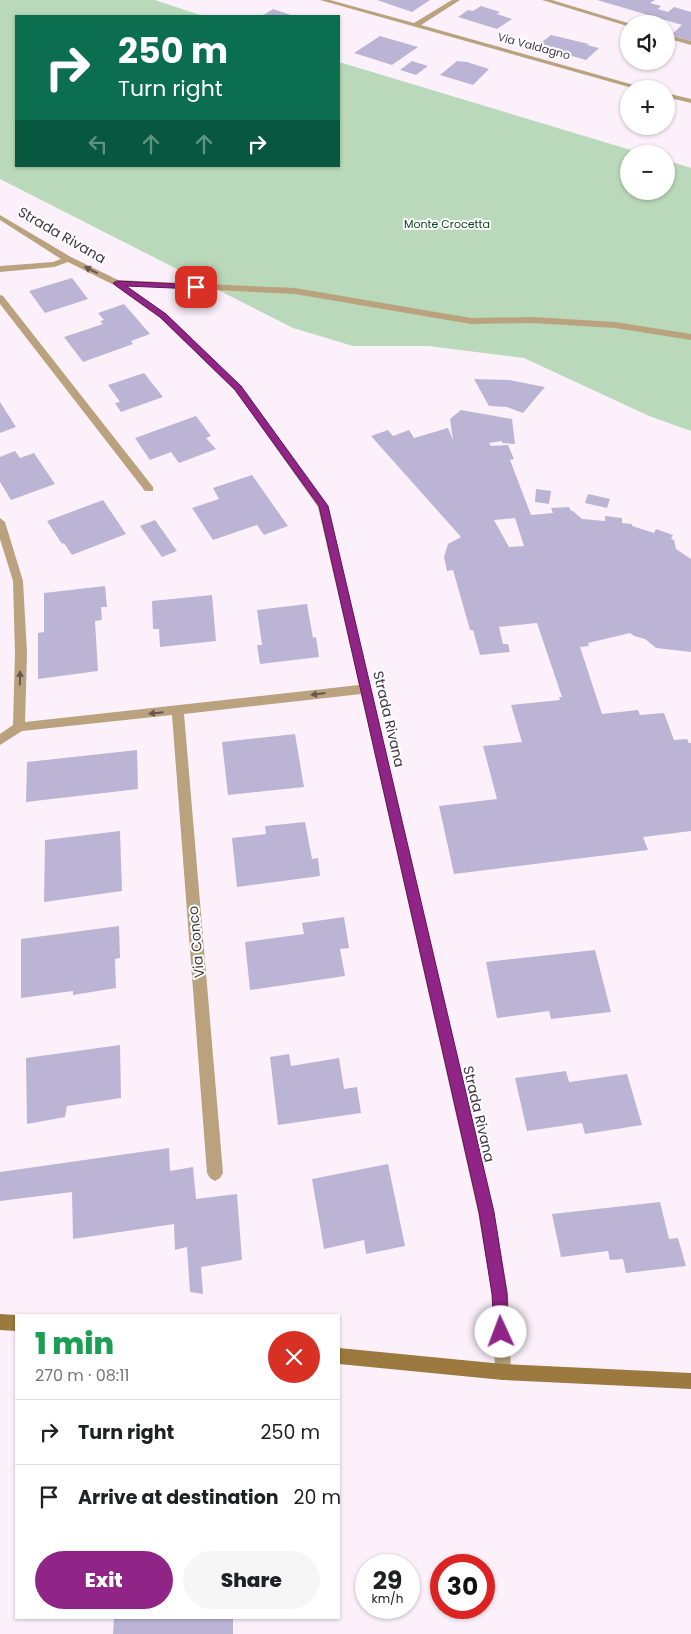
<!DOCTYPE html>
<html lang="en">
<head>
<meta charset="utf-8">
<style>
  :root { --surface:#fff; --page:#f6f6f6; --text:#202124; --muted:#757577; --line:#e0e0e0; --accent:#912487 }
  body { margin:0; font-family:Poppins,sans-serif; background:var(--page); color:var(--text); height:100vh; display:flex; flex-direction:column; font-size:19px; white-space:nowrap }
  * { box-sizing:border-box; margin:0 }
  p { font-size:16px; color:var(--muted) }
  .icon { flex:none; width:28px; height:28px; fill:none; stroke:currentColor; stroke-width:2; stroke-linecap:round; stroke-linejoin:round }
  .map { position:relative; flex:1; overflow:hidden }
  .side { position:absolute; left:15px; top:1314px; width:325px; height:305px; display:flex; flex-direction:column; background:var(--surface); border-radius:0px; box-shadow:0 1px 4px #0004 }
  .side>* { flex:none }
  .banner { position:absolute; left:15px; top:15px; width:325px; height:152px; border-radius:0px; box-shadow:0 1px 4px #0004; background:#0b6e4f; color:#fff; overflow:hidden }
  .tools { position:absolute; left:620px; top:15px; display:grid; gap:10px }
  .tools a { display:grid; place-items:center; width:55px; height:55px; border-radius:50%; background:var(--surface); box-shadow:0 1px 4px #0004; font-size:25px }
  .speed { position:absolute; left:355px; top:1554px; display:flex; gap:10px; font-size:25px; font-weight:700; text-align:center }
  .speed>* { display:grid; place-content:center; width:65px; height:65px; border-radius:50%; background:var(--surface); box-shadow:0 1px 4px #0004; line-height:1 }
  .speed small { font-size:12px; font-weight:400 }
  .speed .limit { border:8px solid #d22; background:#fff; color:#111 }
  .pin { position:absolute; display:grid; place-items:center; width:42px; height:42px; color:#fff; margin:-21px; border-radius:10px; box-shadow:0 2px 8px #0006 }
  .me { position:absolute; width:55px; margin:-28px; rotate:358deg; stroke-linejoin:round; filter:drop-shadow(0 0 4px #0008) }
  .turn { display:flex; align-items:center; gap:18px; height:105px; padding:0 20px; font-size:22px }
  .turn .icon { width:65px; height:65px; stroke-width:2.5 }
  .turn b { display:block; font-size:35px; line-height:42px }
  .lanes { display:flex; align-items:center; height:48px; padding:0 20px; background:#0003; justify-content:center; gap:25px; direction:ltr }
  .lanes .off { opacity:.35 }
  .round { display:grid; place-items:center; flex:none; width:52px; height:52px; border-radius:26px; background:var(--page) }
  .head { display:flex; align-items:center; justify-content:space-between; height:85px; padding:0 20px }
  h1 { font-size:30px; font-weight:800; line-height:38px; color:#1e9e55 }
  .cta { display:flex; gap:10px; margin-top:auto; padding:10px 20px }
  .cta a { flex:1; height:58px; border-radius:30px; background:var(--accent); color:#fff; font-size:20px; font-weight:800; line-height:58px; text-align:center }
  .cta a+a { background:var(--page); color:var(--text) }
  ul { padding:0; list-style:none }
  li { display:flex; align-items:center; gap:15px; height:65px; padding:0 20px; border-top:1px solid var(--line) }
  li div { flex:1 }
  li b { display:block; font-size:19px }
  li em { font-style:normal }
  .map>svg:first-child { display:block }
</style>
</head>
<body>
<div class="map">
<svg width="691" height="1634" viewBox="0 0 691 1634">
  <rect width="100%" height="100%" fill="#fcf1fb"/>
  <!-- green -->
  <path fill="#bad8ba" d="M0 0H155L203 16H16V166H339V62L644 154H629V191H666V160L691 168V431L649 416 524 358 428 346H353L293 328 0 179Z"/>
  <!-- building -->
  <g fill="#bcb4d5" fill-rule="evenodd">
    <path d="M377 0H430L412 12Z"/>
    <path d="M597 0H655L650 3 661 6 658 9 668 12 674 7 691 12V41L671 35 682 25Z"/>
    <path d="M481 6 500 12 497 14 512 19 497 29 458 17 468 10 473 11Z"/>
    <path d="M273 9 294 16H262Z"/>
    <path d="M551 35 589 44 587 45 599 48 586 60 551 50 546 54 532 50Z"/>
    <path d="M380 36 418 47 392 65 354 53Z"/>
    <path d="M412 61 428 66 416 75 400 70Z"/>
    <path d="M457 61 467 62 489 69 473 85 440 75Z"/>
    <path d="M72 278 88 299 45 313 29 291Z"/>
    <path d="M124 304 150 334 131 341 133 344 83 362 64 337 103 324 100 321 104 320 98 313Z"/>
    <path d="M144 373 163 397 121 412 115 403 120 402 108 385Z"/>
    <path d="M474 379 509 380 545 387 523 413 507 407 489 406Z"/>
    <path d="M0 402 16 427 0 433Z"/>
    <path d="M461 410 512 419 515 444 502 443V441L489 443 491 446 508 445 514 459 510 460 531 515 553 513 551 508 569 507 571 511H573L582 519 605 521V516L622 518V523L632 524V526L654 533 656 529 673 535 671 539 674 540 676 549 691 559V652L656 648 645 639 634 636 630 633 588 643 589 646 580 647 602 714 638 710 640 715 664 713 674 740 687 739 689 743H691V831L643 837 648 850 454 874 439 806 497 799 483 746 522 742 511 705 560 700 559 697H562L537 623 499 627 503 644H508L510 652 480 655 473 630H470L453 570 447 571 444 557 448 544 461 537 371 436 388 430 393 436 409 430 414 438 448 428 453 440 450 419ZM515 518 524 546 509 547 494 520Z"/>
    <path d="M196 416 211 436 206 438 216 449 179 463 171 452 150 460 135 438Z"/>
    <path d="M15 451 20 458 34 453 55 484 11 500 0 482V457Z"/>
    <path d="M252 475 288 526 264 535 257 525 213 540 192 508 219 499 213 488Z"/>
    <path d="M536 489 551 491 549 504 535 502Z"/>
    <path d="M588 494 610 499 607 508 585 503Z"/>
    <path d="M103 500 126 534 72 555 64 543 62 544 47 521Z"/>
    <path d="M155 520 177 551 162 557 140 526Z"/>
    <path d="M105 586 107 607H101L102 620 95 621 98 671 38 679V633L44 632V593Z"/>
    <path d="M212 595 216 641 160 647 159 629H153L152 601Z"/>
    <path d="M307 604 313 638 316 637 319 657 260 664 257 645H262L257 610Z"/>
    <path d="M295 734 304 787 228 795 222 742Z"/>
    <path d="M137 750 138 789 26 802 27 762Z"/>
    <path d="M305 822 312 859 318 858 320 876 237 887 232 838 266 834 265 826Z"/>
    <path d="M120 831 122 891 44 902 45 840Z"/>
    <path d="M344 917 349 948 340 949 345 976 250 990 245 942 304 934 302 923Z"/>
    <path d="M119 926 120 958 115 959 116 988 73 995V991L21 998V939Z"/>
    <path d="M595 950 611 1012 551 1019 549 1011 497 1018 486 962Z"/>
    <path d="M120 1045 121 1098 67 1106 65 1117 27 1124 26 1058Z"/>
    <path d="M289 1054 291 1066 339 1058 344 1089 357 1087 361 1113 278 1125 270 1057Z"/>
    <path d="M566 1071 569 1082 627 1074 642 1125 585 1134 582 1123 527 1131 515 1078Z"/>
    <path d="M169 1148 170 1171 193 1167 196 1199 237 1194 242 1260 201 1267 203 1294 190 1292 187 1247 175 1250 174 1224 73 1239 72 1192 0 1201V1172Z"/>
    <path d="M388 1164 405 1246 366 1254 364 1240 324 1249 312 1179Z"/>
    <path d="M660 1202 669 1239 678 1238 686 1266 626 1273 623 1259 610 1260 608 1251 561 1257 552 1214Z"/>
    <path d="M114 1618H233V1634H113Z"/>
  </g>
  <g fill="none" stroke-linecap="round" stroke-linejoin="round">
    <!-- lane -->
    <path fill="#b9a27d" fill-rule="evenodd" d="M117 280 295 288 471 318 533 317 615 322 691 334V340L615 328 533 323 471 324 295 294 114 285 113 283Z"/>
    <!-- street -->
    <g fill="#b9a27d" fill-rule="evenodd">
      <path d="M320 0H330L414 23 452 0H460L421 25 648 89H636Z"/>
      <path d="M542 0H552L631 24 627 26Z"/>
      <path d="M666 34 691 41V45L666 38Z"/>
      <path d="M666 93 691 99V103L666 97Z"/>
      <path d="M0 215 71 257 120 281 166 314 241 386 328 506 494 1212 508 1294 511 1372 509 1378 503 1380 497 1378 495 1372 492 1294 478 1212 361 694 184 714 223 1173 220 1178 215 1181 210 1178 207 1173 172 715 22 731 0 745V734L13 725 15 653 13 581 0 539V518L5 522 23 581 27 653 25 722 359 685 318 507 235 390 160 318 114 285 68 262 54 267 0 272V266L53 262 61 259 0 220Z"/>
      <path d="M0 295 3 296 153 487V491H145L0 304Z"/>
    </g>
    <!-- secondary -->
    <g fill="#9b793f" fill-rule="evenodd">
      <path d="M0 1314 16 1315V1331L0 1330Z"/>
      <path d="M339 1348 503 1364 691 1373V1389L503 1380 339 1364Z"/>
    </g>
  </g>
  <!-- one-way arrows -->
  <defs><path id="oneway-solid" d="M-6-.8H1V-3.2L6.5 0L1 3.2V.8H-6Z" transform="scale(1.25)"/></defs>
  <g fill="#665753">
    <use href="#oneway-solid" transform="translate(91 270) rotate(-153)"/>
    <use href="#oneway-solid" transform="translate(20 678) rotate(-88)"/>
    <use href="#oneway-solid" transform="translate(318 694) rotate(173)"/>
    <use href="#oneway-solid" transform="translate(156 713) rotate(174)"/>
  </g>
  <!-- route -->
  <path fill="#912487" stroke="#5e1758" d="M117 281 199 285 200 287 196 289 126 286 166 314 241 386 328 506 494 1212 507 1294 508 1332 506 1337 501 1339 496 1337 494 1332 492 1294 479 1212 319 506 235 390 160 317 115 285 113 283Z"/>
  <g text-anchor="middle" stroke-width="4" stroke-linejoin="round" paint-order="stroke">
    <!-- far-street labels -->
    <g font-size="11" fill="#423741" stroke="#fff">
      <text transform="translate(534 46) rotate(15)" y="4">Via Valdagno</text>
    </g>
    <!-- far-park labels -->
    <g font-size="11" fill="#0a4716" stroke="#fff">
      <text x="447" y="228">Monte Crocetta</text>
    </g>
    <!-- street labels -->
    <g font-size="14" fill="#423741" stroke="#fff">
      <text transform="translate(62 235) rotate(30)" y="5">Strada Rivana</text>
      <text transform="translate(389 719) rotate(77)" y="5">Strada Rivana</text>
      <text transform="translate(196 942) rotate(-95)" y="5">Via Conco</text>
      <text transform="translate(479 1114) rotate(77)" y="5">Strada Rivana</text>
    </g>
  </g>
</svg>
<div class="tools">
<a><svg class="icon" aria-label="sound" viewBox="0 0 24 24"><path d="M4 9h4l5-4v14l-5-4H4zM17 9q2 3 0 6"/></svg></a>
<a>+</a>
<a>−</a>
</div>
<div class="speed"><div>29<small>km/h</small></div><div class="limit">30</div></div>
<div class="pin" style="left:196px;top:287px;background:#d93025"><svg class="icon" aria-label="arrive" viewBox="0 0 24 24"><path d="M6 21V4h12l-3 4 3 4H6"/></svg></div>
<svg class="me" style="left:501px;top:1332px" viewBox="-20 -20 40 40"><circle r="19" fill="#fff"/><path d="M0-13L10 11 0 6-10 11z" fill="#912487"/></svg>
<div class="banner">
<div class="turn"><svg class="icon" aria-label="right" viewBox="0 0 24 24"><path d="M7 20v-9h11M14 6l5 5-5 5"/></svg><div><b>250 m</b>Turn right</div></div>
<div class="lanes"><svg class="icon off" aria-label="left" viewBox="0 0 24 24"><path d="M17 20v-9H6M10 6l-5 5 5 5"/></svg><svg class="icon off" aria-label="ahead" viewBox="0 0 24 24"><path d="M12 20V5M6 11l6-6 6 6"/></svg><svg class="icon off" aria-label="ahead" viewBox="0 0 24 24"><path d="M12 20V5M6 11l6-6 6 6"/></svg><svg class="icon" aria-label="right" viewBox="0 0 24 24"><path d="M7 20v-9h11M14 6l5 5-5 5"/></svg></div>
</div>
<section class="side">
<div class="head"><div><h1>1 min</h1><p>270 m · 08:11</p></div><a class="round" style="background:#d93025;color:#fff"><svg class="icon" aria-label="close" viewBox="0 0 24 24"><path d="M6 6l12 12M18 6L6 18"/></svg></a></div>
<ul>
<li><svg class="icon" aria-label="right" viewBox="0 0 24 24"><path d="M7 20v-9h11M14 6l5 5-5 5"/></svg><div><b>Turn right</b></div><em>250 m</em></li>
<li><svg class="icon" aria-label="arrive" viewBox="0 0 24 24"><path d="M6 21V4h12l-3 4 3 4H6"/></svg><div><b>Arrive at destination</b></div><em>20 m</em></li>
</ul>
<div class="cta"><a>Exit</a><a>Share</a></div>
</section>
</div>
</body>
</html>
